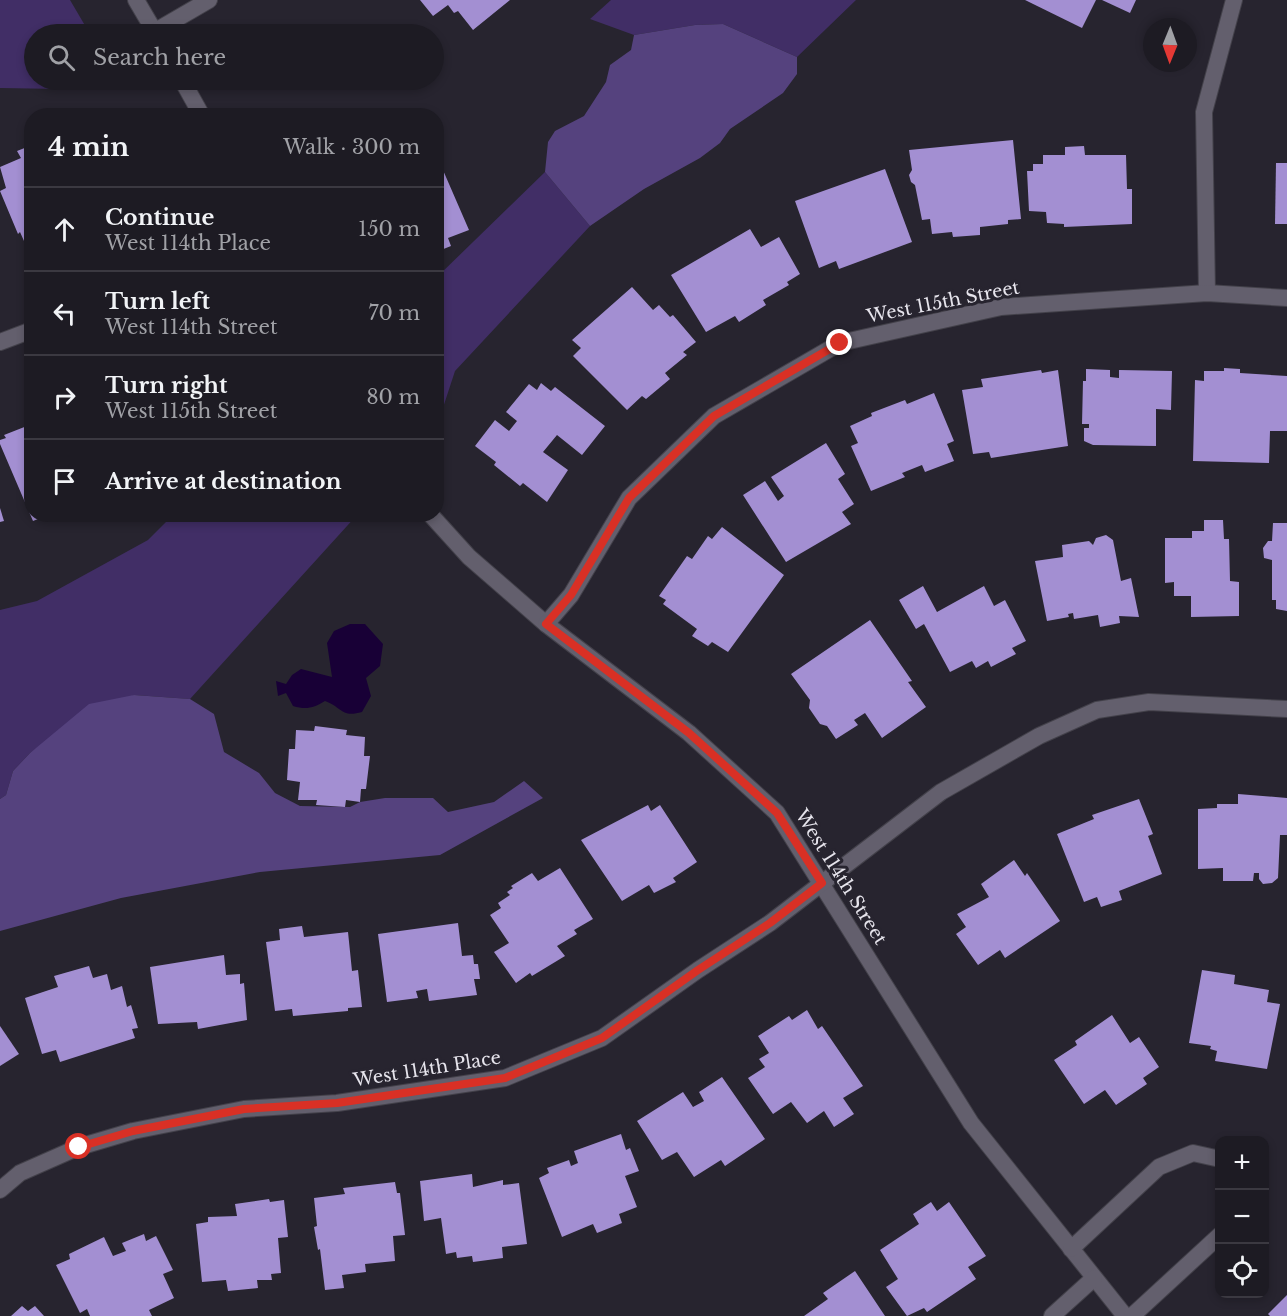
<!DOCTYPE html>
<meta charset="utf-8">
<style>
:root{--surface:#1d1b23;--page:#2a2830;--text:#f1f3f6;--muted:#a0a1a6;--line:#3b3941}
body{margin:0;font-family:"Libre Baskerville",serif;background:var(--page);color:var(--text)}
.controls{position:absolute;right:18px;bottom:18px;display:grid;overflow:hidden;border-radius:12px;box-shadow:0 3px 9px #0003}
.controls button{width:54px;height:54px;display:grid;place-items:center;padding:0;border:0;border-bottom:2px solid var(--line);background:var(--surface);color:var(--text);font:30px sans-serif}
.compass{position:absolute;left:1143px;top:18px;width:54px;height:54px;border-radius:50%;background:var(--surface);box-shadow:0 3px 9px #0003;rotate:181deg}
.stop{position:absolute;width:18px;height:18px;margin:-14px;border:4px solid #d93025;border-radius:50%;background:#fff}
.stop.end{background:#d93025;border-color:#fff;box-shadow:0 2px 6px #0008}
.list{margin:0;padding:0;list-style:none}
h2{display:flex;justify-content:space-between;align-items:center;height:78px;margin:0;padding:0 24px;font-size:26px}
h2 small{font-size:20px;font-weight:400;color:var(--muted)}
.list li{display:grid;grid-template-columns:39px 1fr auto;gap:18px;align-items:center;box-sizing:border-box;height:84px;padding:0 24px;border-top:2px solid var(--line)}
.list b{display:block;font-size:22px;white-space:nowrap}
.list p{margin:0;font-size:20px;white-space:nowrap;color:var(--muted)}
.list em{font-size:20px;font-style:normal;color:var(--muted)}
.icon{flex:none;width:33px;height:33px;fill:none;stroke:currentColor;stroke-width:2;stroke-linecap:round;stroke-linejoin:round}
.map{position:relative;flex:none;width:1287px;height:1316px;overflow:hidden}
.search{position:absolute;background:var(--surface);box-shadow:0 3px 9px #0003;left:24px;top:24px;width:420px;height:66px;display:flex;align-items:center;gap:15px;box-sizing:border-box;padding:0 21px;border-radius:33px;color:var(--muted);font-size:22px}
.panel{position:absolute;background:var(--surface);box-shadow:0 3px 9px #0003;left:24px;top:108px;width:420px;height:414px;border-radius:24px}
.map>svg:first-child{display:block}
.green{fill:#412e66}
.forest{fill:#55427e}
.water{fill:#180036}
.building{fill:#a38fd2}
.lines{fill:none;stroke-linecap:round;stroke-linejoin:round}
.minor-casing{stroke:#43414a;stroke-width:18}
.minor{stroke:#635f6d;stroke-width:16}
.route{stroke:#d93025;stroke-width:8}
.labels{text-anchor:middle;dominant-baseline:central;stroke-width:6;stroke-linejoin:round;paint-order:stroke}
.street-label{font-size:18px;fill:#e6e4ec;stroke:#27242f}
</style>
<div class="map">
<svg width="1287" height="1316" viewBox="0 0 1287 1316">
<rect width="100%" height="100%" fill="#27242f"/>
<!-- green -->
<g class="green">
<path d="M 0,0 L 70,0 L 90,34 L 34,34 L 34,80 L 116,80 L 122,90 L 0,88 Z"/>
<path d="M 611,0 L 856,0 L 797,57 L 723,24 L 695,25 L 634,35 L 590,19 Z"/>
<path d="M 545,172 L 590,226 L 455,371 L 437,426 L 437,277 Z"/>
<path d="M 173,515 L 357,515 L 190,699 L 134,695 L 51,738 L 30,753 L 13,771 L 6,795 L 0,799 L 0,610 L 37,601 L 148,540 Z"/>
</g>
<!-- forest -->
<g class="forest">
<path d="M 723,24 L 797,57 L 797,74 L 783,93 L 730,129 L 720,143 L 700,158 L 644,189 L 590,226 L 545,172 L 548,142 L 555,131 L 584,116 L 606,82 L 610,65 L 631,50 L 634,35 L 695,25 Z"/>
<path d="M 134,695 L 190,699 L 214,714 L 224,752 L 259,773 L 275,793 L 300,806 L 350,807 L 360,802 L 385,798 L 433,798 L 448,812 L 494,802 L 524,781 L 543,798 L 440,855 L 260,872 L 121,898 L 0,931 L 0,799 L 6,795 L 13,771 L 30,753 L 89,704 Z"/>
</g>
<!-- water -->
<path class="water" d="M 350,624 L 365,624 L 383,644 L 380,666 L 366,678 L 371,696 L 362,712 C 341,718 342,707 325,701 C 314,708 306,710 293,706 L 286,693 L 278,696 L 276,681 L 286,684 L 292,675 L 301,669 L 332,677 L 327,643 L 334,631 Z"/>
<!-- building -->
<g class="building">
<path d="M 420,0 L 510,0 L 473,30 L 458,11 L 454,13 L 448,5 L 433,16 Z"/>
<path d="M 1025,0 L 1096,0 L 1082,28 Z"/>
<path d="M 1102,0 L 1136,0 L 1130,13 Z"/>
<path d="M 1013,140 L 1021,219 L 1008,220 L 1008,224 L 980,227 L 980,235 L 953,237 L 952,232 L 932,234 L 930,219 L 922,220 L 915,185 L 911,182 L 909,175 L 912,170 L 909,150 Z"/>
<path d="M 32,145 L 32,249 L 28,250 L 20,232 L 18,234 L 0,191 L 6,188 L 0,167 L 21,158 L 17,151 Z"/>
<path d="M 1084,146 L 1085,155 L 1126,155 L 1127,189 L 1132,189 L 1132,224 L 1064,227 L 1064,224 L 1047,223 L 1046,212 L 1029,211 L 1027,171 L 1033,171 L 1033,164 L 1043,164 L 1043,155 L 1065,155 L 1065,147 Z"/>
<path d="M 436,154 L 469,230 L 448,238 L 451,246 L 436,252 Z"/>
<path d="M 1276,163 L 1287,163 L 1287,224 L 1275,224 Z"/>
<path d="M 885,169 L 912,242 L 839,269 L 836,261 L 819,268 L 795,201 Z"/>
<path d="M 750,229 L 761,247 L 779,237 L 800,274 L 787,282 L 789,285 L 763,300 L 766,305 L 739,322 L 735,316 L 706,332 L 671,275 Z"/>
<path d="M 632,287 L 653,310 L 659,305 L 670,317 L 673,315 L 696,342 L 683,352 L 687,355 L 665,373 L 670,379 L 646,399 L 642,396 L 627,410 L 573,356 L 581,348 L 572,340 Z"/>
<path d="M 1224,368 L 1240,369 L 1240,373 L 1287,376 L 1287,431 L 1270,431 L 1269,463 L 1193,461 L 1195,380 L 1204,381 L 1204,371 L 1224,371 Z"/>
<path d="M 1086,369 L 1110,370 L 1110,377 L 1119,378 L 1119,370 L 1172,371 L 1171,410 L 1156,409 L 1156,446 L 1093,445 L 1084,441 L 1084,428 L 1089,428 L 1089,424 L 1082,424 L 1083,381 L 1086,381 Z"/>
<path d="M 1041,370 L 1042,373 L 1058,370 L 1068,446 L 991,458 L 989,452 L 973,454 L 962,390 L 983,387 L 981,379 Z"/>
<path d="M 541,383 L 551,391 L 555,387 L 605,426 L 582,455 L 557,435 L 543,452 L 568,470 L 547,502 L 523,483 L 520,486 L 494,465 L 496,462 L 475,446 L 495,420 L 509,431 L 517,421 L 506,412 L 529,384 L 537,390 Z"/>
<path d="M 934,393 L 954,441 L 947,444 L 954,461 L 925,472 L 922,465 L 902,473 L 905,477 L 871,491 L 851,446 L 858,443 L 850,426 L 872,416 L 871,413 L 905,400 L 907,404 Z"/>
<path d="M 32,424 L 32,514 L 48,515 L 33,521 L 0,444 L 0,440 L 6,438 L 4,435 Z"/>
<path d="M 826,443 L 845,474 L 838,479 L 854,504 L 842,512 L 851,524 L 786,562 L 743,495 L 765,481 L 778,501 L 784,496 L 771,477 Z"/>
<path d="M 0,508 L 4,521 L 0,522 Z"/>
<path d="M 1204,520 L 1223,520 L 1224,539 L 1229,539 L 1230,581 L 1239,582 L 1239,616 L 1191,617 L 1191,596 L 1174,596 L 1174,582 L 1165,583 L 1165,538 L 1192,538 L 1192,531 L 1204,531 Z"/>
<path d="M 1273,523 L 1287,523 L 1287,611 L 1276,609 L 1276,600 L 1272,600 L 1272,560 L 1264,558 L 1263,548 L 1268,541 L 1272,541 Z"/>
<path d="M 722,527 L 784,575 L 728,652 L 712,642 L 708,646 L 692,636 L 697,629 L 663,604 L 666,600 L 659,596 L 687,556 L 692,559 L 708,536 L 712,539 Z"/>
<path d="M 1106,535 L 1113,540 L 1121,581 L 1131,578 L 1139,617 L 1119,616 L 1120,623 L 1100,627 L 1098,615 L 1074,619 L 1073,613 L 1068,614 L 1069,617 L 1047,621 L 1035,561 L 1063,557 L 1062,545 L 1089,541 L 1093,545 L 1096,538 Z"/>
<path d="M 923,586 L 937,612 L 984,586 L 994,606 L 1005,600 L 1026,641 L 1012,648 L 1016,654 L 991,667 L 988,661 L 976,668 L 972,661 L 950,672 L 924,624 L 916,629 L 899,600 Z"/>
<path d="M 870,620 L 912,681 L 908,682 L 926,707 L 882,738 L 865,713 L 854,720 L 858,725 L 836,739 L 827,726 L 820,724 L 809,708 L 810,700 L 791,674 Z"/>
<path d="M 315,726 L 347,730 L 346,735 L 365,737 L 364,756 L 370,756 L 366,789 L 361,789 L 360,802 L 346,800 L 345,807 L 316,805 L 317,800 L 298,800 L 300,782 L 287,780 L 289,749 L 295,749 L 296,730 L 314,731 Z"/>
<path d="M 1238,794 L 1287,798 L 1287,835 L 1280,835 L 1278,878 L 1272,883 L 1263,884 L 1259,879 L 1259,873 L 1254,873 L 1253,881 L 1223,881 L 1223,868 L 1198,869 L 1198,809 L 1217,808 L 1217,804 L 1238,804 Z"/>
<path d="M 1139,799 L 1153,834 L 1148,836 L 1162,874 L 1119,891 L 1122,900 L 1101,907 L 1097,897 L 1084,902 L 1057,834 L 1094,819 L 1092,815 Z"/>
<path d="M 648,805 L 651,811 L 660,805 L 697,862 L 673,878 L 676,882 L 654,893 L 649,885 L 622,901 L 581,840 Z"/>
<path d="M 1014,860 L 1025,876 L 1027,873 L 1060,921 L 1005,958 L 1000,950 L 978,965 L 956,934 L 966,927 L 957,914 L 989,897 L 981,884 Z"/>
<path d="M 560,868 L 593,919 L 574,930 L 577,934 L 557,946 L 565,956 L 532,976 L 530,973 L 516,983 L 494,952 L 509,943 L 490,915 L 501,908 L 498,903 L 510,895 L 507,892 L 513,888 L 511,886 L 532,873 L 538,881 Z"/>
<path d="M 458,923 L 462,956 L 473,955 L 474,964 L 478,964 L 480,979 L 474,979 L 477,995 L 429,1001 L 427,989 L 416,991 L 418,998 L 387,1002 L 378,934 Z"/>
<path d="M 302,926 L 304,937 L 348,932 L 352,971 L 358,970 L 362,1007 L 348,1008 L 348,1011 L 293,1016 L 292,1009 L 275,1011 L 266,942 L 280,940 L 279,929 Z"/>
<path d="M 224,955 L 226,975 L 240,974 L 240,984 L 244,983 L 247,1020 L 198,1029 L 197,1022 L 158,1024 L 150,967 Z"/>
<path d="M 89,966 L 93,978 L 107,974 L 111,990 L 122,986 L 127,1007 L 131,1005 L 138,1028 L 132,1029 L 135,1038 L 60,1062 L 56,1050 L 42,1054 L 25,998 L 58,987 L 54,976 Z"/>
<path d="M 1202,970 L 1235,975 L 1234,984 L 1269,990 L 1267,1002 L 1280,1004 L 1267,1069 L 1215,1061 L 1217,1051 L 1210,1049 L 1211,1046 L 1189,1043 Z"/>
<path d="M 807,1010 L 818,1029 L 822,1026 L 863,1086 L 843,1098 L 854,1114 L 834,1127 L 824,1111 L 807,1123 L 791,1102 L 773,1114 L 748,1078 L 765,1067 L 759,1059 L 769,1053 L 758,1036 L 789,1016 L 792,1020 Z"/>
<path d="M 1112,1015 L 1130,1043 L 1139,1037 L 1159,1067 L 1143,1078 L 1147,1084 L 1116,1105 L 1105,1090 L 1084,1104 L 1054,1060 L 1077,1045 L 1075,1041 Z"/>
<path d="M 0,1026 L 19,1054 L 0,1066 Z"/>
<path d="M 722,1077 L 765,1139 L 725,1166 L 721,1160 L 694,1177 L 677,1152 L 662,1160 L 637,1121 L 683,1092 L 693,1107 L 704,1101 L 699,1092 Z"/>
<path d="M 621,1134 L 626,1150 L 630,1148 L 639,1171 L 625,1176 L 637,1207 L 619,1214 L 622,1223 L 597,1233 L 593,1224 L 562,1237 L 539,1178 L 549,1173 L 547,1168 L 569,1160 L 571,1166 L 578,1163 L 574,1151 Z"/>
<path d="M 472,1174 L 473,1187 L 503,1180 L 503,1185 L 519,1183 L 527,1244 L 502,1247 L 503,1258 L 473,1262 L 472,1256 L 457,1258 L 456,1252 L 446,1254 L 441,1218 L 424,1221 L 420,1181 Z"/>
<path d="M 395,1182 L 397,1193 L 400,1193 L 405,1235 L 393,1236 L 395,1261 L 365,1264 L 366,1272 L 342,1275 L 344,1288 L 325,1290 L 320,1249 L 318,1250 L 314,1227 L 317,1226 L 314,1198 L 345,1194 L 343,1188 Z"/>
<path d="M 269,1199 L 270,1202 L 284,1200 L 288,1237 L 278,1238 L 281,1273 L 271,1274 L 272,1280 L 257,1280 L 258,1288 L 228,1291 L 226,1280 L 202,1282 L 196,1224 L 208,1222 L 208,1217 L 237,1216 L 235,1204 Z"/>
<path d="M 931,1202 L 937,1211 L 949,1202 L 986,1256 L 968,1267 L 976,1279 L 927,1312 L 924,1308 L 907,1316 L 886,1287 L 898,1279 L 880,1250 L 919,1224 L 913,1214 Z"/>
<path d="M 144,1234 L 146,1241 L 156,1236 L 173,1270 L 163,1274 L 174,1298 L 149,1310 L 152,1316 L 90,1316 L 87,1309 L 80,1313 L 56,1265 L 70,1259 L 69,1254 L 104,1237 L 113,1256 L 126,1251 L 122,1243 Z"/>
<path d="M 855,1271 L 885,1316 L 804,1316 L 828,1299 L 823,1293 Z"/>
<path d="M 1287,1295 L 1287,1316 L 1270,1316 L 1268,1314 Z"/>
<path d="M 22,1306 L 28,1311 L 35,1306 L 44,1316 L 11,1316 Z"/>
</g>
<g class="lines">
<!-- minor casing -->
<g class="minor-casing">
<g id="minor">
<path d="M 136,0 L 156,34"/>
<path d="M 154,32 L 209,0"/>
<path d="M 182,80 L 202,116"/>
<path d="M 1207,293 L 1204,112 L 1234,0"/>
<path d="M 0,342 L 32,330"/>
<path d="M 430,514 L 469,557 L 546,624 L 689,733 L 777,813 L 971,1123 L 1125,1316"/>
<path d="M 546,624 L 571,595 L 629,498 L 714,416 L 840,343 L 1001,307 L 1207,293 L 1287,298"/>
<path d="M 0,1190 L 20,1173 L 79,1147 L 133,1131 L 244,1109 L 337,1103 L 505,1078 L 602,1038 L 698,970 L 770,923 L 941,792 L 1039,736 L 1097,710 L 1149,702 L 1287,709"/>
<path d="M 1071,1249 L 1159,1167 L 1193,1153 L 1220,1159"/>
<path d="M 1052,1316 L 1094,1278"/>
<path d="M 1132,1316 L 1220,1235"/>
</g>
</g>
<!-- minor -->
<use href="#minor" class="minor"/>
</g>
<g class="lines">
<!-- route -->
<path class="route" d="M 79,1147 L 133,1131 L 244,1109 L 337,1103 L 505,1078 L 602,1038 L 698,970 L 770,923 L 822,883 L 777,813 L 689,733 L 546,624 L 571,595 L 629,498 L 714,416 L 840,343"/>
</g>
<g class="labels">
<!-- street labels -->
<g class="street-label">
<text transform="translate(943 302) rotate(-11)">West 115th Street</text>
<text transform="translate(841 877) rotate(58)">West 114th Street</text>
<text transform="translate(427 1069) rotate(-9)">West 114th Place</text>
</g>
</g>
</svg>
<div class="controls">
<button>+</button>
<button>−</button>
<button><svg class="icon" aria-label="locate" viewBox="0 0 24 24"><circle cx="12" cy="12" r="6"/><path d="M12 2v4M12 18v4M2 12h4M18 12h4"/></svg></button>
</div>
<svg class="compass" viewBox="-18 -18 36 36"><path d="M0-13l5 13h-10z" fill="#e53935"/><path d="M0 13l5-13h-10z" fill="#a0a1a6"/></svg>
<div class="stop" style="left:79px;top:1147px"></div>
<div class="stop end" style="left:840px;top:343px"></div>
<div class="search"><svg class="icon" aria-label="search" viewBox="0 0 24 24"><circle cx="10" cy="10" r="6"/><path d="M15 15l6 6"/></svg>Search here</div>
<section class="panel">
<h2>4 min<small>Walk · 300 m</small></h2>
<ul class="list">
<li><svg class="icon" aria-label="ahead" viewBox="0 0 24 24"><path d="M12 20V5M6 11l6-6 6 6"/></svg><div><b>Continue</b><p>West 114th Place</p></div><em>150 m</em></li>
<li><svg class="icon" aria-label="left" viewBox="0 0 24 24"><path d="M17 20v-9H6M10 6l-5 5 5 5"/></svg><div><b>Turn left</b><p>West 114th Street</p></div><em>70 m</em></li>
<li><svg class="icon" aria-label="right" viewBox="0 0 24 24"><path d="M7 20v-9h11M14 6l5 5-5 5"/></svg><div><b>Turn right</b><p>West 115th Street</p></div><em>80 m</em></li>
<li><svg class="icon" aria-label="arrive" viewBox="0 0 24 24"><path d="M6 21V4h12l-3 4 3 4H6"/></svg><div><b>Arrive at destination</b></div></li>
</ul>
</section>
</div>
